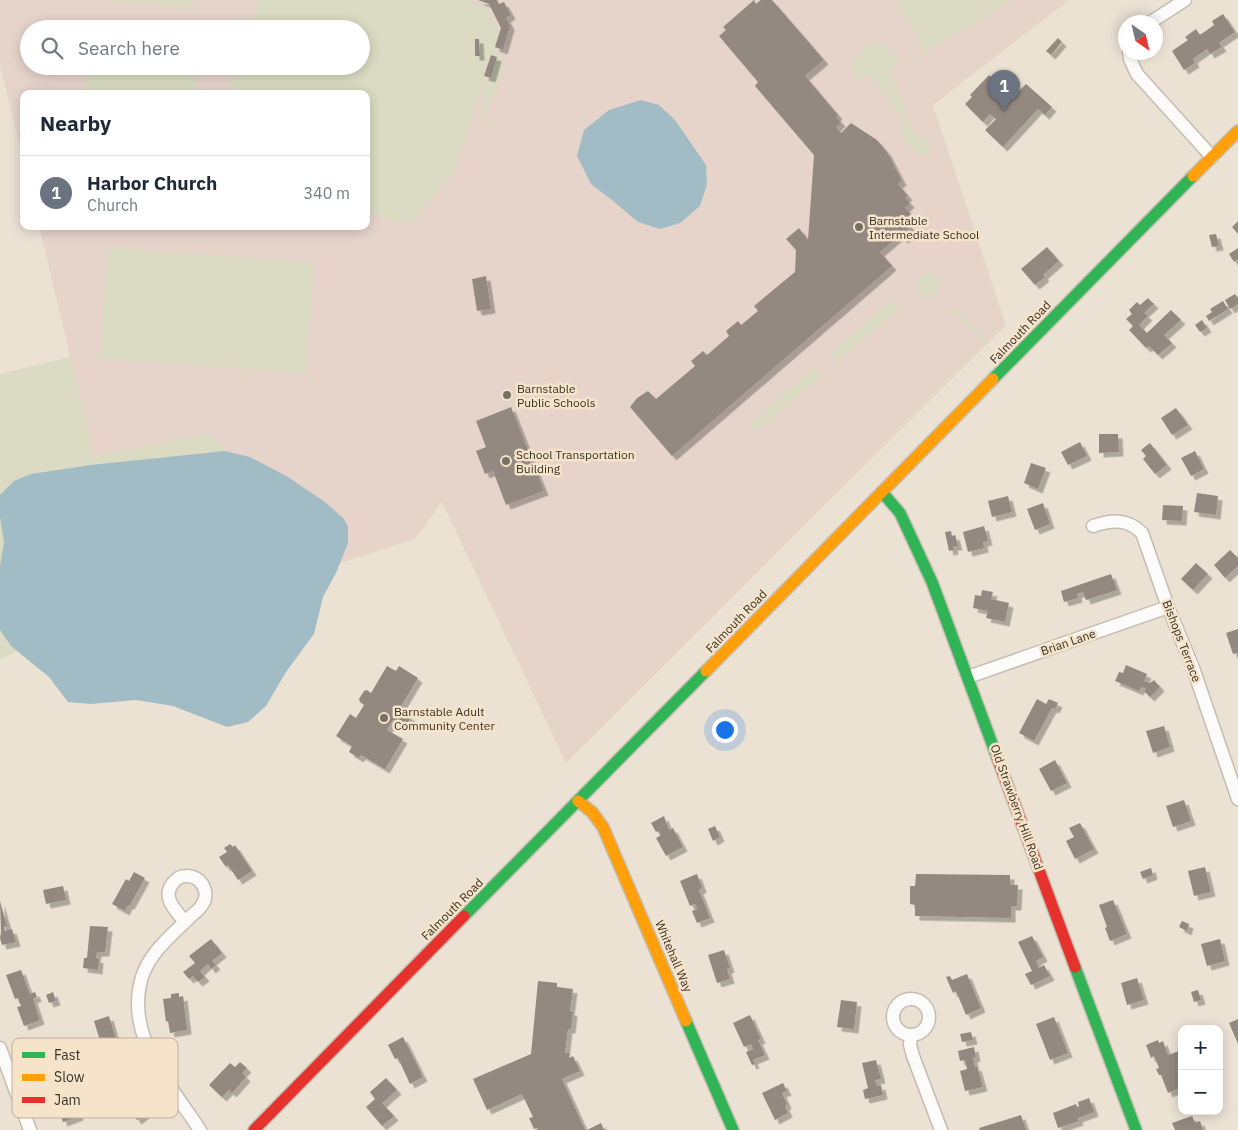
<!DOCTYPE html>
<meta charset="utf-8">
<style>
:root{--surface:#fff;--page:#f2f2f3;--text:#1f2937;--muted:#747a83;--line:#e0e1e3;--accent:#2563eb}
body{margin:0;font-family:"IBM Plex Sans",sans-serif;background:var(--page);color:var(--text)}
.controls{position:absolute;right:15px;bottom:15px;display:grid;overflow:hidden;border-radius:10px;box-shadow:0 2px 12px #0003}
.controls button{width:45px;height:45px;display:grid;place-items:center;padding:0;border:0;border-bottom:1px solid var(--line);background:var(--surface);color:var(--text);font:25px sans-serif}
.compass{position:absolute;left:1118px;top:15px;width:45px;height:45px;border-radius:50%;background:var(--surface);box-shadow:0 2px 12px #0003;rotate:146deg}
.you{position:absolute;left:724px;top:729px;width:18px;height:18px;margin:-12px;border:4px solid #fff;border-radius:50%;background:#1a73e8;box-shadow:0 0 0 8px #1a73e833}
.badge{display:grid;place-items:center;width:32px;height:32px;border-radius:50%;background:var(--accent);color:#fff;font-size:16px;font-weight:700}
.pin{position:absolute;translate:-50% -41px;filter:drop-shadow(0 1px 2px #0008)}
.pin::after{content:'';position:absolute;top:26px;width:18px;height:15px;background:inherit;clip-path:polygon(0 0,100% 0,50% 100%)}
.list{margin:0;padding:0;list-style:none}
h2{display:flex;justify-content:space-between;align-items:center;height:65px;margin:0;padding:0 20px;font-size:21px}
h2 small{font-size:16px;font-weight:400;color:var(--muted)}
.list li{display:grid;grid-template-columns:32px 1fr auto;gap:15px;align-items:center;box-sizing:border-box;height:75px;padding:0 20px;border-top:1px solid var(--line)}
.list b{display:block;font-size:19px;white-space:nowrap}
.list p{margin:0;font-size:16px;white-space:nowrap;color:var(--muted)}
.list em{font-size:16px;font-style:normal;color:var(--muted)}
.icon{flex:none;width:28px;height:28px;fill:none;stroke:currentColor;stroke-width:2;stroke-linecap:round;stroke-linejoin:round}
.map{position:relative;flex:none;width:1238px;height:1130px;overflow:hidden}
.search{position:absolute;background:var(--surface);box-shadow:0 2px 12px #0003;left:20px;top:20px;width:350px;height:55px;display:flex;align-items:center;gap:12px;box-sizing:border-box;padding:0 18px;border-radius:28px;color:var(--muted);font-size:19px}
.panel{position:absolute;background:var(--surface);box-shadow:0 2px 12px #0003;left:20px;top:90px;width:350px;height:140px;border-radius:10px}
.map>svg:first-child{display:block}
.education{fill:#e6d4cb;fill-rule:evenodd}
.green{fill:#dadbc2}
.water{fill:#a2bcc6}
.building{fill:#948981;filter:url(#shadow)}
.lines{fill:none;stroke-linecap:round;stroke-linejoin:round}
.street-casing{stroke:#c4bdb2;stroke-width:15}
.fast-casing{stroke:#c4bdb2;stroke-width:14}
.slow-casing{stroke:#c4bdb2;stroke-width:14}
.jam-casing{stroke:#c4bdb2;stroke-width:14}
.street{stroke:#fcfbf9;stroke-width:12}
.fast{stroke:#30b455;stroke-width:11}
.slow{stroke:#ff9f0a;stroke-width:11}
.jam{stroke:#e5322d;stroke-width:11}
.poi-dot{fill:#777064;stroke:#f5e3ca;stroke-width:2}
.labels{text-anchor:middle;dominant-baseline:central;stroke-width:5;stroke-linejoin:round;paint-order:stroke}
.poi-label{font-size:12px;fill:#393228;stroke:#f5e3ca;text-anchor:start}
.street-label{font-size:12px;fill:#393228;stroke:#f5e3ca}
.key{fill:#f5e3ca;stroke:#bdae99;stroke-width:1}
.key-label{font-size:14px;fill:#393228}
</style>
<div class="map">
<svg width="1238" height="1130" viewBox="0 0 1238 1130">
<defs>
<filter id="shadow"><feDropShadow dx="4.5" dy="4.5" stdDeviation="0" flood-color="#0004"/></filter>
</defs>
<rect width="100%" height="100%" fill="#ebe2d4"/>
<!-- education -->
<path class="education" d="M 0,0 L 1069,0 L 933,105 L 1006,325 L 566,763 L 442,502 L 415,539 L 337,564 L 209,433 L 94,456 L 39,226 L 366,226 L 366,94 L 24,94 L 24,164 L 0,65 ZM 29,29 L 361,29 L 361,66 L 29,66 Z"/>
<!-- green -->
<g class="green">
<path d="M 96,0 L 193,0 L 192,7 Z"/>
<path d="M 258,0 L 470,0 L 487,6 L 500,31 L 494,49 L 503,52 L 501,61 L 504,62 C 499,82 494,99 482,115 L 480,116 L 484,90 L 488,78 L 491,78 L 497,57 L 493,56 L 454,172 L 409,225 L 366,212 L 366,94 L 228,94 L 237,66 L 361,66 L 361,29 L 249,29 Z"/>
<path d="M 896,0 L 1013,0 L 925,52 Z"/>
<path d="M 880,43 C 891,47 895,54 899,64 L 889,70 L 917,140 L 926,137 L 932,149 L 928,154 L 918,156 L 899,133 L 899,130 L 906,124 L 868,74 L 858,81 C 839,67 863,44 880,43 Z"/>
<path d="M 87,66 L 196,66 L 195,94 L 85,94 Z"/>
<path d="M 108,248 L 314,262 L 306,373 L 100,359 Z"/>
<circle cx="928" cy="285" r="12"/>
<path d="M 894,299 L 901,307 L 837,362 L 830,354 Z"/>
<path d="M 954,309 L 956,309 L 988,341 L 988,344 L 985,344 L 953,312 Z"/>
<path d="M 70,357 L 94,456 L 209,433 L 337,564 L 47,635 L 0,660 L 0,374 Z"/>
<path d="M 813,368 L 820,376 L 756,432 L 749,424 Z"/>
</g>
<!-- water -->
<g class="water">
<path d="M 641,100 L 659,105 L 675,120 L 706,165 L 707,184 L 700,206 L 680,223 L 660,229 L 638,222 L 612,200 L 591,184 L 577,156 L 584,130 L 609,110 Z"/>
<path d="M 225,451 L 250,457 L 288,477 L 325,502 L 343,518 L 348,526 L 348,543 L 336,573 L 323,597 L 314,634 L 286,672 L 266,706 L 248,722 L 227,727 L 173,706 L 136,700 L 91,704 L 68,702 L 49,677 L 11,646 L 0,630 L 0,566 L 4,542 L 0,517 L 0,495 L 14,481 L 31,474 L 91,465 Z"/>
</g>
<!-- building -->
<g class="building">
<path d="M 478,0 L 497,0 L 499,4 L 504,2 L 511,15 L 506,18 L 510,26 L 503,50 L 495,47 L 501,28 L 489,4 Z"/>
<path d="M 754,0 L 756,4 L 761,0 L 772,0 L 824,60 L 805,76 L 838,115 L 836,117 L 841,122 L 836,127 L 841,133 L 851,123 L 877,140 L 887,152 L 902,181 L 898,184 L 908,196 L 905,198 L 910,203 L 905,208 L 911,214 L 904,220 L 910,226 L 905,231 L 909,235 L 904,239 L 900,235 L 880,252 L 892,266 L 672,456 L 630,407 L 637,398 L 648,391 L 656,399 L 695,366 L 691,361 L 703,351 L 707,355 L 729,336 L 726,331 L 738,321 L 741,325 L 758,311 L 754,306 L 795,272 L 796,250 L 786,239 L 799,228 L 808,240 L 814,155 L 755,86 L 758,82 L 719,36 L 726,30 L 723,27 Z"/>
<path d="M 1223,14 L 1235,32 L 1219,43 L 1222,47 L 1210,54 L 1207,49 L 1193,59 L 1195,63 L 1184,70 L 1172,51 L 1188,40 L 1185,37 L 1196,29 L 1200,35 L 1214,25 L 1212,21 Z"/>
<path d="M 1058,38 L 1062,42 L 1051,55 L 1046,51 Z"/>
<path d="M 475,39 L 479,39 L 480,56 L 475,56 Z"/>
<path d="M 491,55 L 497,57 L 491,78 L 484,76 Z"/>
<path d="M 989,75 L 1013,97 L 1026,84 L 1052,107 L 1045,115 L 1038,109 L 1003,147 L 985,130 L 996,119 L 990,114 L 983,122 L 965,104 L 972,97 L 970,95 Z"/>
<path d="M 1238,221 L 1238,234 L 1232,227 Z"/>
<path d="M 1216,234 L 1219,246 L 1212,247 L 1209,235 Z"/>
<path d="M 1047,247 L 1059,261 L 1043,275 L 1045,277 L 1035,285 L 1021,269 Z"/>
<path d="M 1238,248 L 1238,259 L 1234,262 L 1229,254 Z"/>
<path d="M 486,276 L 491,309 L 477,311 L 472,279 Z"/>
<path d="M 1235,294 L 1238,298 L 1238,304 L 1230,309 L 1225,300 Z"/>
<path d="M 1148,298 L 1154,304 L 1144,313 L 1148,316 L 1139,325 L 1147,333 L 1171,310 L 1181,320 L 1164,335 L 1172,343 L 1158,355 L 1149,346 L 1146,348 L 1129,330 L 1133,326 L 1126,319 L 1132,314 L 1129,310 L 1137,302 L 1140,305 Z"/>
<path d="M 1223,301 L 1228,309 L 1209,321 L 1206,316 L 1212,312 L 1210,309 Z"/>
<path d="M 1202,320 L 1207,328 L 1200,332 L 1195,325 Z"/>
<path d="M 511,407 L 544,491 L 506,505 L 493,471 L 485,474 L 476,451 L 486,447 L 476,421 Z"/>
<path d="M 1176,408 L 1188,425 L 1172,435 L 1161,418 Z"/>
<path d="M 1099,434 L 1118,434 L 1119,452 L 1099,453 Z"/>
<path d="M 1080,442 L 1087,456 L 1068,465 L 1061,452 Z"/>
<path d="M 1150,443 L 1167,465 L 1155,474 L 1143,459 L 1146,456 L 1141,450 Z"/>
<path d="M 1195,451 L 1204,469 L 1191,476 L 1181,458 Z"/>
<path d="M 1031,463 L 1046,468 L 1038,489 L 1024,483 Z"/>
<path d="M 1197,493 L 1218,496 L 1216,515 L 1194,512 Z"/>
<path d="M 1008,496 L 1012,512 L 992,517 L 988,501 Z"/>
<path d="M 1043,503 L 1050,524 L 1035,530 L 1027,509 Z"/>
<path d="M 1163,505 L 1183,506 L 1182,521 L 1162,520 Z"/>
<path d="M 984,526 L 988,541 L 983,542 L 984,548 L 968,552 L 963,532 Z"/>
<path d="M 951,531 L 952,536 L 955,535 L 958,546 L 953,546 L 954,550 L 949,551 L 945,532 Z"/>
<path d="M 1230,550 L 1238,558 L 1238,566 L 1225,578 L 1214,565 Z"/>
<path d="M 1196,563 L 1208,574 L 1193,590 L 1181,579 Z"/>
<path d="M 1111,574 L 1117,590 L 1086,600 L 1083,592 L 1077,594 L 1078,598 L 1064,602 L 1061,591 Z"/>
<path d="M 982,590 L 993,592 L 991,599 L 1009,603 L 1005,622 L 986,618 L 988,611 L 973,608 L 975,595 L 981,596 Z"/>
<path d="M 1238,629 L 1238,653 L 1233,654 L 1226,633 Z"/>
<path d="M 1126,665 L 1147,674 L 1144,681 L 1150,683 L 1154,680 L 1160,687 L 1150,697 L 1144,691 L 1146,689 L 1141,687 L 1139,691 L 1115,681 L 1119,672 L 1123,673 Z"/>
<path d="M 387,666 L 396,671 L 399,666 L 418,678 L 399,710 L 411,717 L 405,728 L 393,720 L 387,730 L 403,739 L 385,769 L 361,755 L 359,758 L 349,752 L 352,746 L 336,736 L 350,714 L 356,718 L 364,705 L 360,702 L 359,699 L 364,691 L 367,690 L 371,693 Z"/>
<path d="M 1037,699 L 1046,704 L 1049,699 L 1058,703 L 1055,709 L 1052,708 L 1034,741 L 1019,733 Z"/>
<path d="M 1164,726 L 1170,747 L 1153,753 L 1146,731 Z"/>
<path d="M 1055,760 L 1067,783 L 1051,791 L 1039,769 Z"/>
<path d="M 1184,800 L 1191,821 L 1173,827 L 1166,806 Z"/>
<path d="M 664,816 L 669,830 L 673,828 L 683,847 L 666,856 L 656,838 L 661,835 L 658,831 L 656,832 L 651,823 Z"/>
<path d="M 1080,823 L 1094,849 L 1075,859 L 1066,841 L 1074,837 L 1069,828 Z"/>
<path d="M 715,826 L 720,837 L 713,841 L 708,829 Z"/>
<path d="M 230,844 L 233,847 L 235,845 L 252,871 L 238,880 L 228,865 L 226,867 L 219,857 L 227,852 L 224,848 Z"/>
<path d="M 1205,867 L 1211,892 L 1194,896 L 1188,871 Z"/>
<path d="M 1151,868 L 1153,875 L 1143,879 L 1140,872 Z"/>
<path d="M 134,872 L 145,878 L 130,905 L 128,905 L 125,911 L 112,904 L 126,879 L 129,881 Z"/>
<path d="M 697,874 L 702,888 L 699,890 L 710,918 L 697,923 L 692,911 L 697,909 L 695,904 L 690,906 L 680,881 Z"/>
<path d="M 916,874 L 1010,875 L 1010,885 L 1018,885 L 1017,906 L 1011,906 L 1011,918 L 915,916 L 915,905 L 910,904 L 910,886 L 915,886 Z"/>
<path d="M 63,886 L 66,900 L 46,904 L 43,890 Z"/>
<path d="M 1113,900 L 1127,934 L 1110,941 L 1105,928 L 1107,927 L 1099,905 Z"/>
<path d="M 0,901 L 7,926 L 4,927 L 5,931 L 12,929 L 16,942 L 2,945 L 0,938 L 1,932 Z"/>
<path d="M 1182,921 L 1189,924 L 1187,931 L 1179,927 Z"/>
<path d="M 90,926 L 108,927 L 105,952 L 97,952 L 96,958 L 99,959 L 98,970 L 83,968 L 84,958 L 87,958 Z"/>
<path d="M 1032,936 L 1043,957 L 1036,961 L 1039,968 L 1044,965 L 1050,976 L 1031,985 L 1025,974 L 1032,971 L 1018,942 Z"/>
<path d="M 211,939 L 222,953 L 212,961 L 216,965 L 211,969 L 208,964 L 200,971 L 205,977 L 198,982 L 193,976 L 189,979 L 183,972 L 195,963 L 189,956 Z"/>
<path d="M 1220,939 L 1225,961 L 1207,966 L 1201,944 Z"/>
<path d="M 724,950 L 730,968 L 727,969 L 730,979 L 717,983 L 708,955 Z"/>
<path d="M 21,970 L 30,994 L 35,992 L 37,997 L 33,999 L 40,1020 L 24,1026 L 17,1007 L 21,1006 L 18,998 L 15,999 L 6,975 Z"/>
<path d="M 967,974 L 981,1008 L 966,1015 L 956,991 L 953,993 L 946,977 L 950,976 L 952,980 Z"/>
<path d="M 1137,978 L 1144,1000 L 1127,1005 L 1121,983 Z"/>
<path d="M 538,981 L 557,983 L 557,987 L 573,989 L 570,1011 L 573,1012 L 571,1029 L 568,1029 L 565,1053 L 570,1053 L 569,1058 L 573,1056 L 580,1071 L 562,1079 L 585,1130 L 538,1130 L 537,1128 L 534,1129 L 529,1118 L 533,1117 L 522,1094 L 487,1110 L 473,1079 L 531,1054 Z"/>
<path d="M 1198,990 L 1201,1000 L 1194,1002 L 1191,992 Z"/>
<path d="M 53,992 L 56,1001 L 49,1003 L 46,995 Z"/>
<path d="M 179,993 L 179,997 L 183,996 L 187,1030 L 170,1033 L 168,1021 L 166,1022 L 163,999 L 171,998 L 171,994 Z"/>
<path d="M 841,1000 L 857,1002 L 854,1029 L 837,1027 Z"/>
<path d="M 750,1015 L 761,1039 L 758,1040 L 765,1055 L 753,1060 L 755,1064 L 752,1065 L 746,1052 L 753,1049 L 751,1044 L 744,1047 L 733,1023 Z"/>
<path d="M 109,1016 L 119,1050 L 104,1054 L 94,1021 Z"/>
<path d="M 1054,1017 L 1068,1053 L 1050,1060 L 1036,1024 Z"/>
<path d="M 1238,1019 L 1238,1044 L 1229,1023 Z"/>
<path d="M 971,1032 L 973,1040 L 962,1042 L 960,1034 Z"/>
<path d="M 403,1037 L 423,1077 L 410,1084 L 398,1058 L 395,1059 L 388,1045 Z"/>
<path d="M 1158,1040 L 1159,1043 L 1163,1041 L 1168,1055 L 1182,1050 L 1182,1082 L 1178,1083 L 1180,1088 L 1168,1093 L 1161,1075 L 1159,1075 L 1156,1069 L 1159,1068 L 1154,1056 L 1151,1058 L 1146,1045 Z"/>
<path d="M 974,1047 L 976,1057 L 973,1058 L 975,1067 L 977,1066 L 983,1087 L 965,1091 L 960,1071 L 967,1069 L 965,1060 L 960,1061 L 958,1051 Z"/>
<path d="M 876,1060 L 881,1079 L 875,1080 L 877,1086 L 881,1085 L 883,1095 L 865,1099 L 863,1090 L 868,1088 L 862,1063 Z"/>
<path d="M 240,1062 L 247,1068 L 242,1073 L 246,1077 L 232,1093 L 229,1090 L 222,1097 L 209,1085 L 230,1063 L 235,1067 Z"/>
<path d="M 131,1075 L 145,1094 L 138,1099 L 141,1104 L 143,1102 L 149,1111 L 137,1120 L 131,1111 L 136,1107 L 119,1083 Z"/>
<path d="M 63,1078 L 66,1085 L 77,1081 L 81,1092 L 71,1096 L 79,1116 L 63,1122 L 56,1103 L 63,1100 L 60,1092 L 55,1093 L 51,1083 Z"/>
<path d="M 386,1078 L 397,1090 L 382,1103 L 394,1116 L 382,1126 L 366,1107 L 375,1099 L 370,1092 Z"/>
<path d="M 783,1083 L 787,1091 L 782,1093 L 787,1104 L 785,1106 L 788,1113 L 775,1120 L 762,1093 Z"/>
<path d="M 1089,1098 L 1094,1112 L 1078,1118 L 1079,1121 L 1058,1128 L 1053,1113 L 1076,1104 L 1077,1107 L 1079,1106 L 1078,1102 Z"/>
<path d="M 1021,1115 L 1026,1130 L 980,1130 L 979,1128 Z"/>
<path d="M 1192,1116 L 1195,1123 L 1200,1121 L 1203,1130 L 1175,1130 L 1172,1123 Z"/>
<path d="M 601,1123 L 604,1130 L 587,1130 Z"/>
</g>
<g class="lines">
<!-- street casing -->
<g class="street-casing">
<g id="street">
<path d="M 1151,22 L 1185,0"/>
<path d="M 1129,52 L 1130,59 L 1137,74 L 1212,157"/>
<path d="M 1093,526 C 1111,520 1127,518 1142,533 L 1168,607 L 1193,668 L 1238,799"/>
<path d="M 968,677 L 1168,607"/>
<path d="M 185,922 C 176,911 161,897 173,883 C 176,879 181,876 186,876 C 201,875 211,893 202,905 C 199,910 193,914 189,918 C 171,936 150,952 142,977 C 124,1035 170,1084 200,1130"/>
<circle cx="911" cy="1017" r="18"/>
<path d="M 911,1035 L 910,1045 L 913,1056 L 941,1130"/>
<path d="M 0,1048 L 30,1130"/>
</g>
</g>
<!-- fast casing -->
<g class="fast-casing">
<g id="fast">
<path d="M 993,379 L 1193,176"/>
<path d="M 882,492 L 900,513 L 932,582 L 997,757"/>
<path d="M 464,916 L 706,671"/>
<path d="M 1075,967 L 1136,1130"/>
<path d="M 686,1021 L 733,1130"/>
</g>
</g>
<!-- slow casing -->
<g class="slow-casing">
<g id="slow">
<path d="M 1193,176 L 1238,131"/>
<path d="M 706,671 L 993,379"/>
<path d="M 578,801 L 592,812 L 603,827 L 686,1021"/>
</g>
</g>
<!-- jam casing -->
<g class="jam-casing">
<g id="jam">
<path d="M 997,757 L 1075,967"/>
<path d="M 254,1130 L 464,916"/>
</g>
</g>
<!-- street -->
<use href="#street" class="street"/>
<!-- fast -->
<use href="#fast" class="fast"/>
<!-- slow -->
<use href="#slow" class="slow"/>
<!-- jam -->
<use href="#jam" class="jam"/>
</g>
<!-- markers -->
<g class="poi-dot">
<circle cx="859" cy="227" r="5"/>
<circle cx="507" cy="395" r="5"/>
<circle cx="506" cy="461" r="5"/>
<circle cx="384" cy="718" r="5"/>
</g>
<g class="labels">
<!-- poi labels -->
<g class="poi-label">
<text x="869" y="220">Barnstable<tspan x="869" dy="14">Intermediate School</tspan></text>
<text x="517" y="388">Barnstable<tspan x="517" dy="14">Public Schools</tspan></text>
<text x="516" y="454">School Transportation<tspan x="516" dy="14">Building</tspan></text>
<text x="394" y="711">Barnstable Adult<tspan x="394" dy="14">Community Center</tspan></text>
</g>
<!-- street labels -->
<g class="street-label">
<text transform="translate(1020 332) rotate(-46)">Falmouth Road</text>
<text transform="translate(736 621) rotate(-46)">Falmouth Road</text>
<text transform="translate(1182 641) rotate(69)">Bishops Terrace</text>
<text transform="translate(1068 642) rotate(-19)">Brian Lane</text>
<text transform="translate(1017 807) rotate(70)">Old Strawberry Hill Road</text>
<text transform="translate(452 909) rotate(-45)">Falmouth Road</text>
<text transform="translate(674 956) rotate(67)">Whitehall Way</text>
</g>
</g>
<!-- legend -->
<rect x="12" y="1038" width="166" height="80" rx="8" class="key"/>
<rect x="22" y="1052" width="23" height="6" fill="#30b455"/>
<rect x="22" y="1074" width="23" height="7" fill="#ff9f0a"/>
<rect x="22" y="1097" width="23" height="6" fill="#e5322d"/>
<g class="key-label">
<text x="54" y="1060">Fast</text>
<text x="54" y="1082">Slow</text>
<text x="54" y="1105">Jam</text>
</g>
</svg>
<div class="controls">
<button>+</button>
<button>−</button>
</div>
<svg class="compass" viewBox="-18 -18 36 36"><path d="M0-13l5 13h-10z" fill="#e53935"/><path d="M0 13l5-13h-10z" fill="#747a83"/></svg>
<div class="you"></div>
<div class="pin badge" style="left:1004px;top:111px;background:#6b7280">1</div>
<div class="search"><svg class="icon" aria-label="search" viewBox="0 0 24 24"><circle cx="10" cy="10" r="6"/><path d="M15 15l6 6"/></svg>Search here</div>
<section class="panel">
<h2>Nearby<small></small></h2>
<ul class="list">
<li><span class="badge" style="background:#6b7280">1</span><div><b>Harbor Church</b><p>Church</p></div><em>340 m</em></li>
</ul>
</section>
</div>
